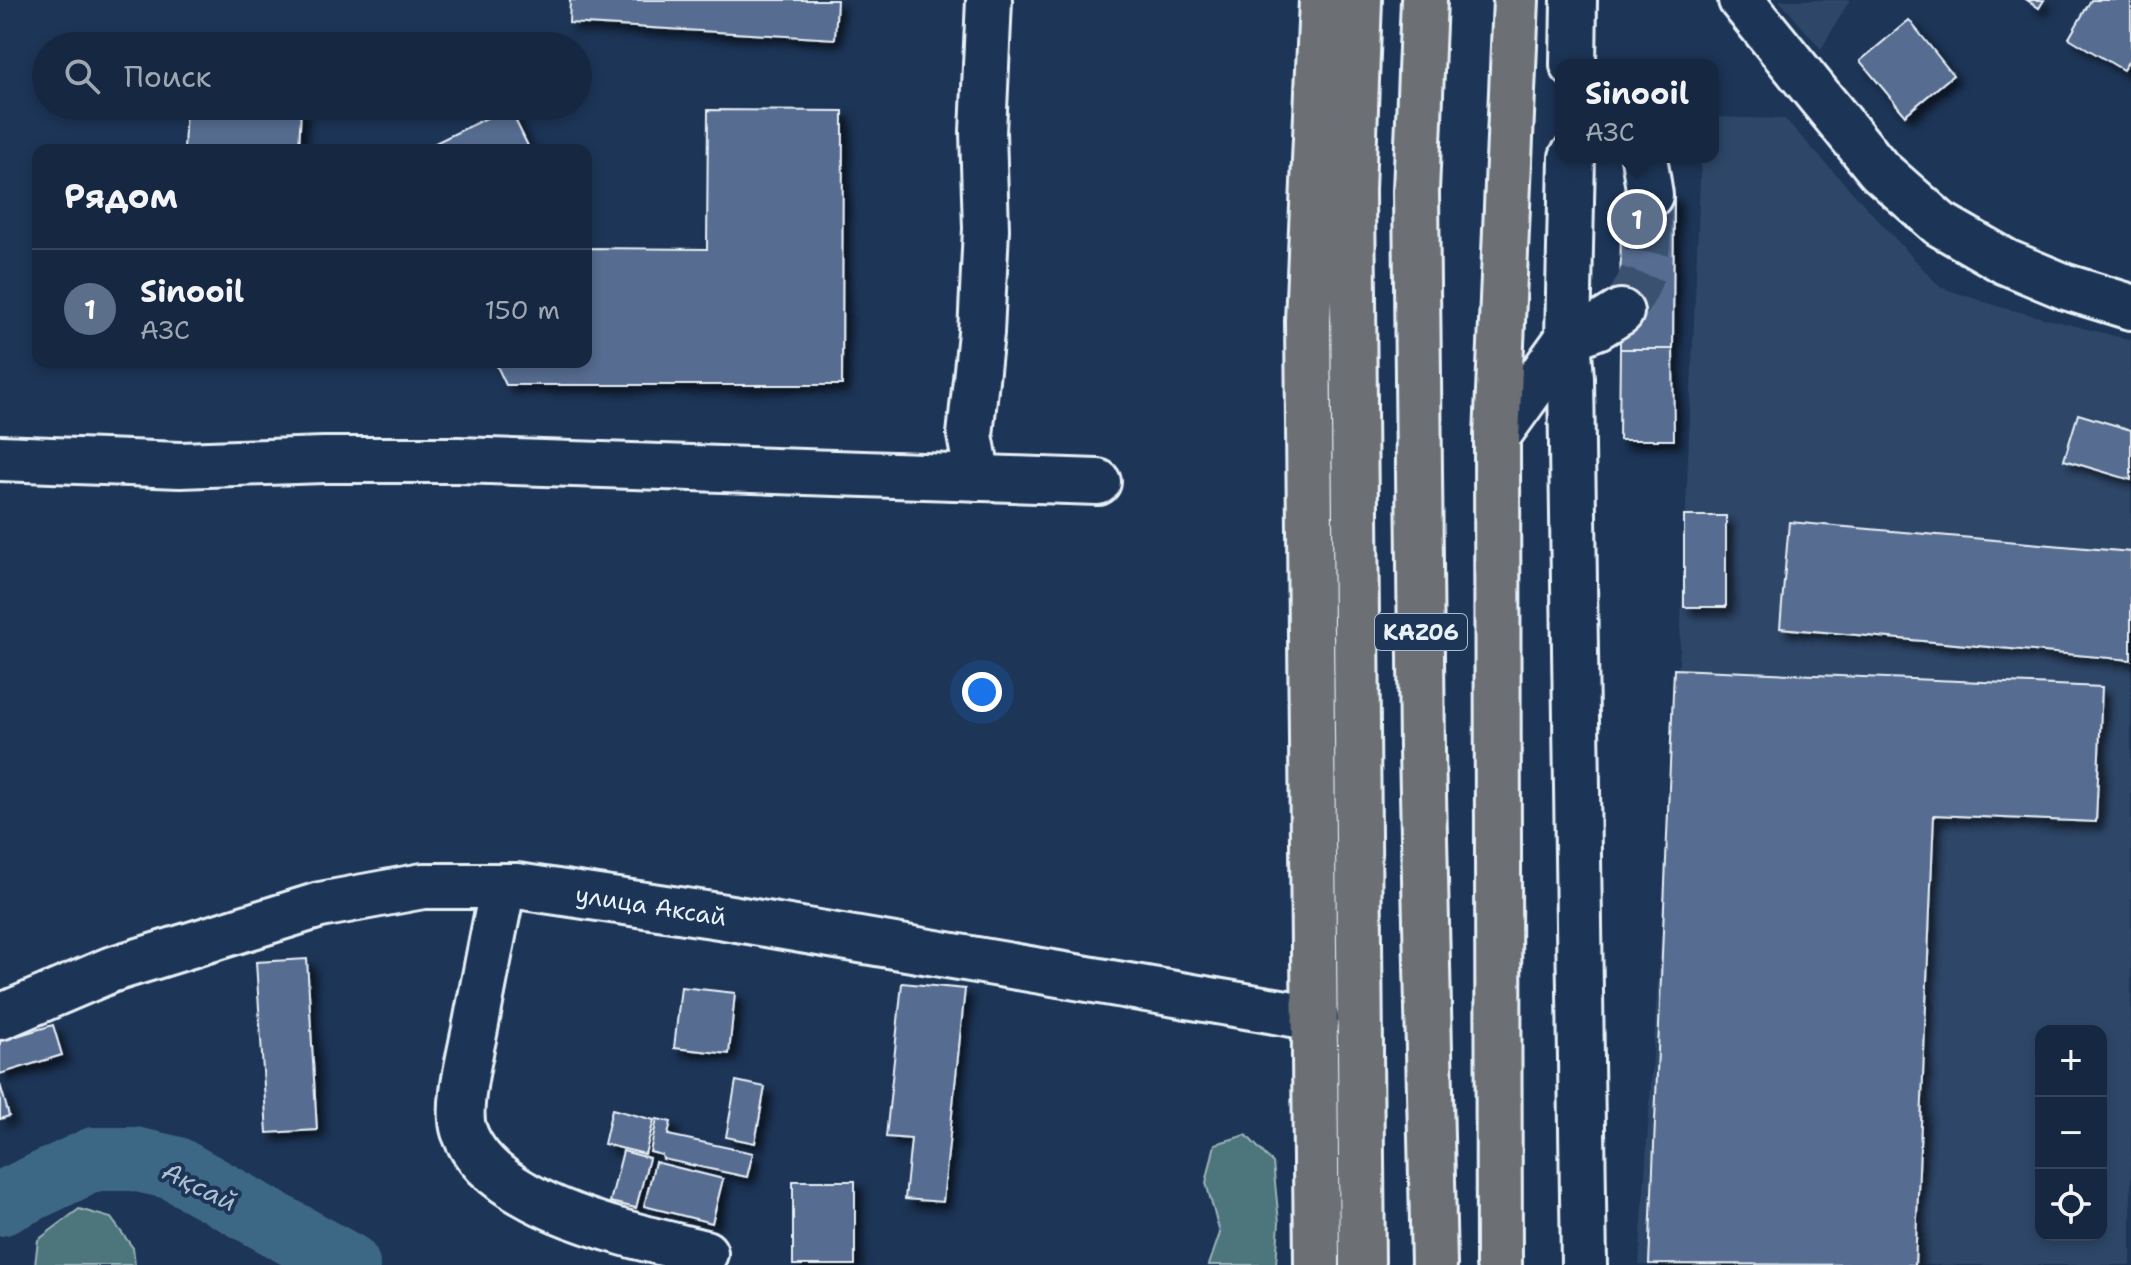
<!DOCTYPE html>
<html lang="ru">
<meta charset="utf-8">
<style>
:root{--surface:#162841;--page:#23344c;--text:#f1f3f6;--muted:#9ea6b1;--line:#35445a;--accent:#ff9aa2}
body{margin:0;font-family:"Shantell Sans",sans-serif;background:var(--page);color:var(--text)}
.controls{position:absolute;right:24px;bottom:24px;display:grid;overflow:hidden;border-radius:16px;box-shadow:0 4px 12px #0003}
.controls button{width:72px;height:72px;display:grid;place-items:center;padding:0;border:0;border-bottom:2px solid var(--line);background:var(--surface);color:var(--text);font:40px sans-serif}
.you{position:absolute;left:982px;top:692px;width:28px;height:28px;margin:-20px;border:6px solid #fff;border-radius:50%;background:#1a73e8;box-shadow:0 0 0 12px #1a73e833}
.badge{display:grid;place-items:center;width:52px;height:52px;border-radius:50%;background:var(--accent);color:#fff;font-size:26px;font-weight:700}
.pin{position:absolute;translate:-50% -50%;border:4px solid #fff;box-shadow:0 2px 8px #0006}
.popup{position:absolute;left:1555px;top:59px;width:164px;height:104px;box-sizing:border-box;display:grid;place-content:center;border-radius:16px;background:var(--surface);filter:drop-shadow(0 2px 6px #0005);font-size:26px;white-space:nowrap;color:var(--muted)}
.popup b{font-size:30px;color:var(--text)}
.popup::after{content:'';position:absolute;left:50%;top:100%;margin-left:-16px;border:16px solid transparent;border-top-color:var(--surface)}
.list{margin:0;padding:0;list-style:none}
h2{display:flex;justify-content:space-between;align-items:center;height:104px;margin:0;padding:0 32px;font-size:34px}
h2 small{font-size:26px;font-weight:400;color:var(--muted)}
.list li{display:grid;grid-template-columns:52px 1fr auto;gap:24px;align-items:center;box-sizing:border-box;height:120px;padding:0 32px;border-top:2px solid var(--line)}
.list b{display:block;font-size:30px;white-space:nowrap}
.list p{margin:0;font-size:26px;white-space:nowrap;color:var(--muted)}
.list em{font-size:26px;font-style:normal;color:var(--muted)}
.icon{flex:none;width:44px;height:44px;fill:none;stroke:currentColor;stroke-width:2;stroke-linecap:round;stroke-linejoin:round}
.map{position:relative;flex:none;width:2131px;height:1265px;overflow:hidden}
.search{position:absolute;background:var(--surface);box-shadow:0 4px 12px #0003;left:32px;top:32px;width:560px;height:88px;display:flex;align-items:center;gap:20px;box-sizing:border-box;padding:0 28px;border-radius:44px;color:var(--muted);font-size:30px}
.panel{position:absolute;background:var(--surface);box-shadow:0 4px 12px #0003;left:32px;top:144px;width:560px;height:224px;border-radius:16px}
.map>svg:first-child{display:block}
.built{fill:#2e4668;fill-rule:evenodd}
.green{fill:#4e767b;stroke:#9bb4ba;stroke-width:2}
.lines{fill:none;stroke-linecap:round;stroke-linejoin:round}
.river{stroke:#3e6885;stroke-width:64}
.building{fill:#576c90;stroke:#e8f1f8;stroke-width:2;filter:url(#shadow)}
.minor-tunnel{stroke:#3b516f;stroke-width:44;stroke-dasharray:44 22;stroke-linecap:butt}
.minor-casing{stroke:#e8f1f8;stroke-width:50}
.major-casing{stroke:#e8f1f8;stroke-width:50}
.highway-casing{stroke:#e8f1f8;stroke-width:50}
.minor{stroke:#1d3557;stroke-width:44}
.major{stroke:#6c6f75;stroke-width:44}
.highway{stroke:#6c6f75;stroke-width:44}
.labels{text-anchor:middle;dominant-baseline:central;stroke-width:8;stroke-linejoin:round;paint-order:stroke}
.shield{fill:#1d3557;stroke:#abb9c8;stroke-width:2}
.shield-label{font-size:22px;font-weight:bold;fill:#e8f1f8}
.street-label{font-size:24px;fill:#e8f1f8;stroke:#1d3557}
.water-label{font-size:26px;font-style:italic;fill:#acc1d0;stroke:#1d3557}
</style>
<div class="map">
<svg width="2131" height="1265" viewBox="0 0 2131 1265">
<defs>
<filter id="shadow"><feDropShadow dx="7" dy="7" stdDeviation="4" flood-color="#0009"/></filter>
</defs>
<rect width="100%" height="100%" fill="#1d3557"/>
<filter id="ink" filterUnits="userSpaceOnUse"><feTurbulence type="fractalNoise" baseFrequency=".0125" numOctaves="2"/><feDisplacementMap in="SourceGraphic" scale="16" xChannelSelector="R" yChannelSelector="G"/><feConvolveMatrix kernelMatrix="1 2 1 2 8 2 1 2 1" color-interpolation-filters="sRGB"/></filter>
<g filter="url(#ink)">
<!-- built -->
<g class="built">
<path d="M 1779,0 L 1850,0 L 1821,49 Z"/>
<path d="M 1713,117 L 1785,119 L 1940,287 L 2000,307 L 2131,340 L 2131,1265 L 1639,1265 L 1680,646 L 1701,157 L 1713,157 ZM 2041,1031 L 2101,1031 L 2101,1235 L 2041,1235 Z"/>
</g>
<!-- green -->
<g class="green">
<path d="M 1246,1135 L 1273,1163 L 1279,1222 L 1276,1265 L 1209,1265 L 1220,1233 L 1206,1183 L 1215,1144 Z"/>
<path d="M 79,1209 L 111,1218 L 133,1248 L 135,1265 L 35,1265 L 38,1240 Z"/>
</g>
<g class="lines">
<!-- river -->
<path class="river" d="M 0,1204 L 94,1159 L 134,1159 L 174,1168 L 348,1265"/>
</g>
<!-- building -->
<g class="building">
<path d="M 570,0 L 837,0 L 835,39 L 569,23 Z"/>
<path d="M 2027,0 L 2044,0 L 2039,8 Z"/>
<path d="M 2091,0 L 2131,0 L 2131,57 L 2123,70 L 2069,38 Z"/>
<path d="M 1909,20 L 1953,75 L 1905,115 L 1860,61 Z"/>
<path d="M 186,106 L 301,106 L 299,150 L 184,150 Z"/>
<path d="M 509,107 L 530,150 L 421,150 Z"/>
<path d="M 708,110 L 843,111 L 842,385 L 506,385 L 495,362 L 586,362 L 586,248 L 707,249 Z"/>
<path d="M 1621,195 L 1674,195 L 1673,349 L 1620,349 Z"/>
<path d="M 1620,349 L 1673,349 L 1674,440 L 1619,440 Z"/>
<path d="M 2078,414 L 2131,430 L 2131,480 L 2064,460 Z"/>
<rect x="1684" y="516" width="42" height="91"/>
<path d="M 1789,522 L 2131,552 L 2131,660 L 1780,628 Z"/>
<path d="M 1674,669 L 2102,687 L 2096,822 L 1934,815 L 1915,1265 L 1649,1264 Z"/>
<path d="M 307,959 L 317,1130 L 267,1133 L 256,962 Z"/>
<path d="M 902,983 L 965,989 L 943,1202 L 905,1199 L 911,1139 L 886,1137 Z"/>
<path d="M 681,987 L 735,993 L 729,1054 L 674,1048 Z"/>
<path d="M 53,1025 L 62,1055 L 0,1074 L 0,1041 Z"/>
<path d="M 736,1081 L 765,1087 L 755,1143 L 726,1137 Z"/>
<path d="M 0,1084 L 9,1116 L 0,1119 Z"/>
<path d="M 612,1109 L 654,1120 L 645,1154 L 604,1144 Z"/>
<path d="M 657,1119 L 671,1122 L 668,1135 L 753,1153 L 747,1177 L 663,1159 L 662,1155 L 650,1152 Z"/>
<path d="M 623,1151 L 649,1158 L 636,1208 L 610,1202 Z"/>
<path d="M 655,1162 L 723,1179 L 712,1223 L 644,1206 Z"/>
<rect x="793" y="1181" width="62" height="84"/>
</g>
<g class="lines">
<!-- minor-tunnel -->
<path class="minor-tunnel" d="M 1621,312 C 1652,272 1648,243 1650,195"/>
<!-- minor casing -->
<g class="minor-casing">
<g id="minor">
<path d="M 1741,0 L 1879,170 L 1940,224 L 2006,262 L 2066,287 L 2131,307"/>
<path d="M 1573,65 L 1574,0"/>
<path d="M 1644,157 L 1650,195"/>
<path d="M 1497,437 L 1568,338 L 1572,157"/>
<path d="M 0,458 L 180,465 L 324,460 L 458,460 L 1098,482"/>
<path d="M 978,478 L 970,435 L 981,333 L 986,229 L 983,132 L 989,0"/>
<path d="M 503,886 C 493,934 484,982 475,1029 C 470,1055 456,1108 464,1131 C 491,1208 635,1236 705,1253"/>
<path d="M 0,1017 L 110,970 L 320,905 L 423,886 L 517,886 L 719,916 L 1316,1018"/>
<path d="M 1584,1265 L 1571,378 L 1568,338 L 1597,327 L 1621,312"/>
</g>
</g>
<!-- major casing -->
<g class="major-casing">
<g id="major">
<path d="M 1317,1265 L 1308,321 L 1322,0"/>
<path d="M 1499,1265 L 1497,437 L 1516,0"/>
</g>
</g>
<!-- highway casing -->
<g class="highway-casing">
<g id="highway">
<path d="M 1359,0 L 1352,190 L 1362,1265"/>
<path d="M 1424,0 L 1416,191 L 1422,750 L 1434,1265"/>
</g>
</g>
<!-- minor -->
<use href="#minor" class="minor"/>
<!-- major -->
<use href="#major" class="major"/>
<!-- highway -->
<use href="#highway" class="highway"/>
</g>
</g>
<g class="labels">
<!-- shield labels -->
<rect class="shield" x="1375" y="614" width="92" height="36" rx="6"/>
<g class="shield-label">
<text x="1421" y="632">KАZ06</text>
</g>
<!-- street labels -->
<g class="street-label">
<text transform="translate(651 906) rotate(9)">улица Аксай</text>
</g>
<!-- water labels -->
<g class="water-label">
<text transform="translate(200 1186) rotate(26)">Ақсай</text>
</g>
</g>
</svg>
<div class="controls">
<button>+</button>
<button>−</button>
<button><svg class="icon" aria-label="locate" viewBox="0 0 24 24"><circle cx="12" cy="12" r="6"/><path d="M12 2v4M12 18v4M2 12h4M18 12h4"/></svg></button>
</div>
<div class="you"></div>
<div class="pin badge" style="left:1637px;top:219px;background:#5c6f8a">1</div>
<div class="popup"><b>Sinooil</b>АЗС</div>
<div class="search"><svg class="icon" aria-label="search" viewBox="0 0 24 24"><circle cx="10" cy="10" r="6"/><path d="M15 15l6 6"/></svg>Поиск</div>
<section class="panel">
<h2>Рядом<small></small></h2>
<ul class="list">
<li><span class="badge" style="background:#5c6f8a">1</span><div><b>Sinooil</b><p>АЗС</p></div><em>150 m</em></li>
</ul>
</section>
</div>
